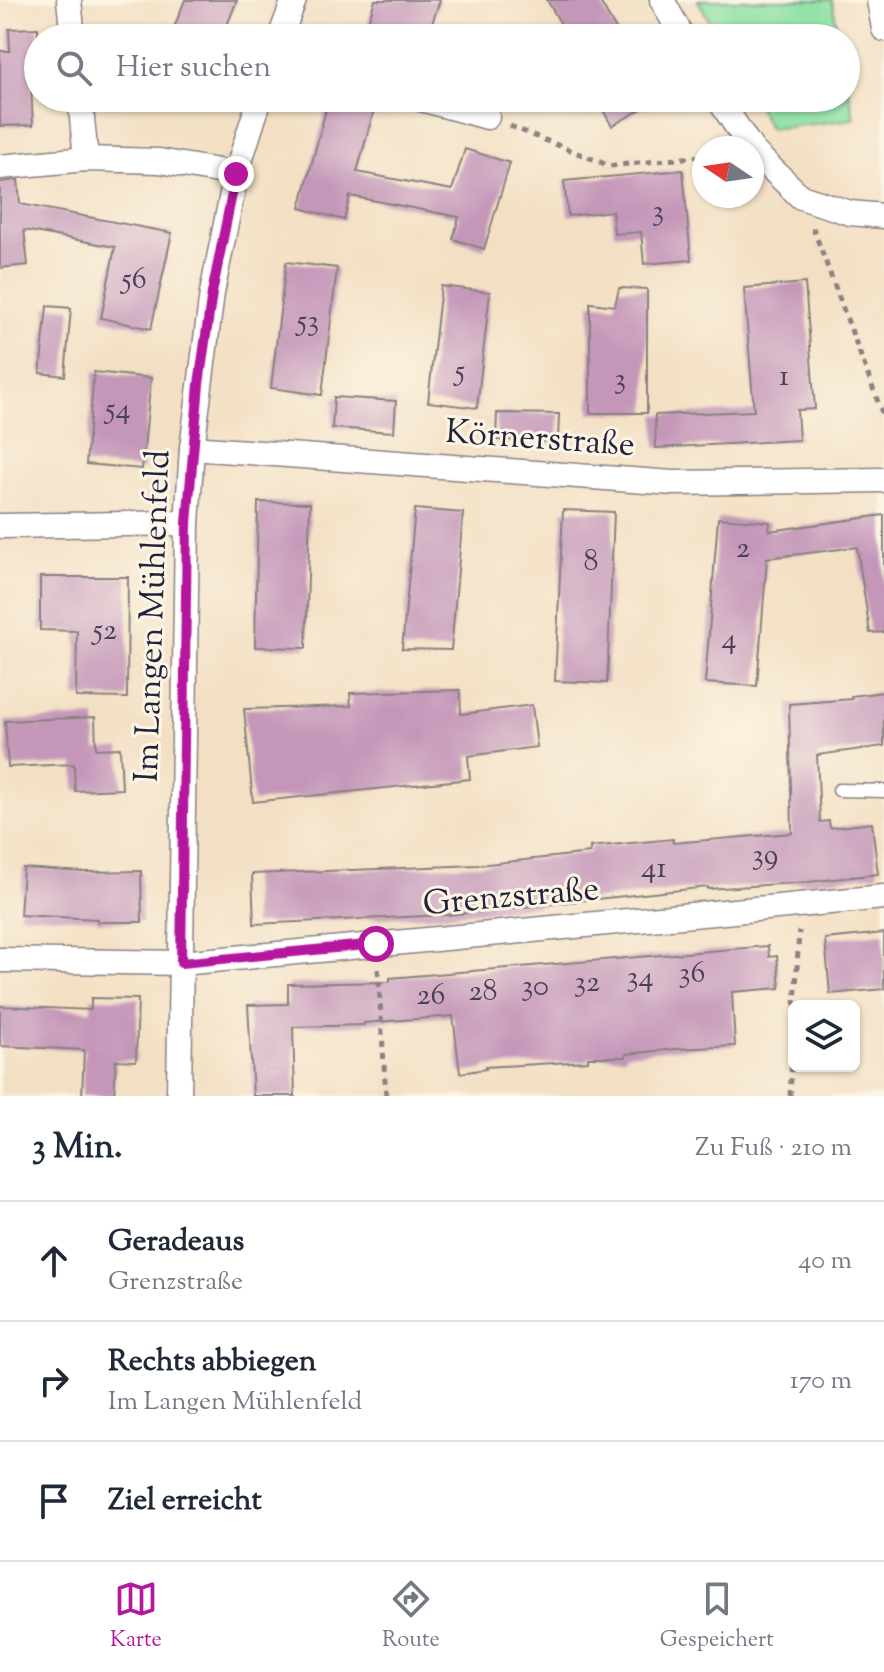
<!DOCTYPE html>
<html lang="de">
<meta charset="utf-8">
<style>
:root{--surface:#fff;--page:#f2f2f3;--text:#1f2937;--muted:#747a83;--line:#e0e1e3;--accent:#b5179e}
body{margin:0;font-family:"Sorts Mill Goudy",serif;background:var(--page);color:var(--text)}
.controls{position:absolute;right:24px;bottom:24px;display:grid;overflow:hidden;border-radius:12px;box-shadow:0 2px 6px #0004}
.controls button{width:72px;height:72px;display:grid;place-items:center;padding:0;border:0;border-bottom:2px solid var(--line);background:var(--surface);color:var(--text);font:40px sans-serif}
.compass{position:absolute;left:692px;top:136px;width:72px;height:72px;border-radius:50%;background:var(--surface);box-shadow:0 2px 6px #0004;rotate:283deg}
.stop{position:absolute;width:24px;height:24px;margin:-18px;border:6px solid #b5179e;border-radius:50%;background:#fff}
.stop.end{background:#b5179e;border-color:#fff;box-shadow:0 2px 8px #0008}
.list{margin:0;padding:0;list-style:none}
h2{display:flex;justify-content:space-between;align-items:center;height:104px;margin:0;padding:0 32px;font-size:34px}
h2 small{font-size:26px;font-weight:400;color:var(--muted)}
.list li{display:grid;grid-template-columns:52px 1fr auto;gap:24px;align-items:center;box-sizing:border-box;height:120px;padding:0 32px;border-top:2px solid var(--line)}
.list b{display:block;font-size:30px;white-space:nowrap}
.list p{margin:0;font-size:26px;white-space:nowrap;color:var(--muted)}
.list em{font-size:26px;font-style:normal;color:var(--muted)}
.icon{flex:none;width:44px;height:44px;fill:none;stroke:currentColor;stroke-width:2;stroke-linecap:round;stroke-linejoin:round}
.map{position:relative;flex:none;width:884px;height:1096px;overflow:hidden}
.search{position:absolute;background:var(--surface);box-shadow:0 2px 6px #0004;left:24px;right:24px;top:24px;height:88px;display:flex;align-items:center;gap:20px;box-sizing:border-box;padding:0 28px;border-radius:44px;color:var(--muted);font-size:30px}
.sheet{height:464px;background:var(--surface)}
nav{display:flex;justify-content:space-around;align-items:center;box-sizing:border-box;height:112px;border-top:2px solid var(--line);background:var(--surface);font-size:22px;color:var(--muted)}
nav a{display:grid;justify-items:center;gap:4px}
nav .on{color:var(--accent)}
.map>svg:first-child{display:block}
.green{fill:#89e0a3;stroke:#56816f;stroke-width:2}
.building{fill:#c497b9}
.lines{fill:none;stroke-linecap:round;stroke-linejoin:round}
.service-casing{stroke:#8a8180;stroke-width:15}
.minor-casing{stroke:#8a8180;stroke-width:27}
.path{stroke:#8a8180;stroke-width:5;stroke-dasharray:6 6;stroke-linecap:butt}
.service{stroke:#fff;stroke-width:12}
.minor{stroke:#fff;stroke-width:24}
.route{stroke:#b5179e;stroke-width:10}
.labels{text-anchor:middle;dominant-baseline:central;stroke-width:6;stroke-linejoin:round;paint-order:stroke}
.number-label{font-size:30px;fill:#4a3f5a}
.street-label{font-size:34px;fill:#22223b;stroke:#fcf5e5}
</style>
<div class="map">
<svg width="884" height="1096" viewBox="0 0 884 1096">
<rect width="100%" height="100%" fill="#fcf5e5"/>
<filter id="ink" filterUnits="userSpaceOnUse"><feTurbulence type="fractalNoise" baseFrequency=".0125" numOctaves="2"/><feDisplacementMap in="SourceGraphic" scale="16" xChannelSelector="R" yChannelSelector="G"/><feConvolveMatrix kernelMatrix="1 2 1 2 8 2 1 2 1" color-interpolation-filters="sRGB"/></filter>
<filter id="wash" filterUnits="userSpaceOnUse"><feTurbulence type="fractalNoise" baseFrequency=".006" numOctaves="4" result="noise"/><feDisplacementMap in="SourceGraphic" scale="32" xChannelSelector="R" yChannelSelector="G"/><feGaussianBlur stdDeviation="1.8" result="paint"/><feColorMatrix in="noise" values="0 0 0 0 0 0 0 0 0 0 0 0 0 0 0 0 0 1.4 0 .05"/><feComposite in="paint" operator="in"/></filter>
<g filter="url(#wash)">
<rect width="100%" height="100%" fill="#f3e0c4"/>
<!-- green -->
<g class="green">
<path d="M 698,0 L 832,0 L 839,38 L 719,38 Z"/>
<path d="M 846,75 L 854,119 L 770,129 L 753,98 L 846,98 Z"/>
</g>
<g id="blocks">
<!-- building -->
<g class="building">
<path d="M 185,0 L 237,0 L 222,38 L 170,38 Z"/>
<path d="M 375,0 L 440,0 L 427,38 L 363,38 Z"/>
<path d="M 547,0 L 599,0 L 621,38 L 569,38 Z"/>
<path d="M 38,28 L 38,86 L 31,86 L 33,125 L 0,126 L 0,51 L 10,51 L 9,29 Z"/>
<path d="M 329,98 L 345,98 L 375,106 L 357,172 L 452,190 L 465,149 L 510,163 L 484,249 L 453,239 L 459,217 L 350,196 L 344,220 L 300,208 Z"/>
<path d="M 596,98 L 660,98 L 612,126 Z"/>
<path d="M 683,170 L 691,260 L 644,264 L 641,232 L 614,234 L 612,211 L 568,216 L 564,181 Z"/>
<path d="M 18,180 L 20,204 L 172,233 L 151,329 L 101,318 L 115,247 L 24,230 L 28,265 L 0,268 L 0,182 Z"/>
<path d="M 286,262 L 337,268 L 322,395 L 271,388 Z"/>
<path d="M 805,283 L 815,409 L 797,410 L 799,440 L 656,448 L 655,415 L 754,411 L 744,288 Z"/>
<path d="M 441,286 L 490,292 L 477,408 L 428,402 Z"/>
<path d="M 619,288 L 647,289 L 647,413 L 590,413 L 590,303 L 615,306 Z"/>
<path d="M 47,306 L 71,308 L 65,376 L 40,373 Z"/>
<path d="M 94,372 L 151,378 L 142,469 L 86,464 Z"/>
<path d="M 334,397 L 396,401 L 394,432 L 332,428 Z"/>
<path d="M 497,413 L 559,414 L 558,442 L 496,440 Z"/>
<path d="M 258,502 L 310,503 L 306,648 L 255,647 Z"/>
<path d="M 415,509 L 463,513 L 451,650 L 402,649 Z"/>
<path d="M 563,510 L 614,512 L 607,683 L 555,681 Z"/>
<path d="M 884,515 L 884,632 L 870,633 L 857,547 L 767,558 L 757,686 L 705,683 L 718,518 L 770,522 L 769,531 Z"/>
<path d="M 40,577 L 128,577 L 127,698 L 76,697 L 77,631 L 40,630 Z"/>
<path d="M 460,690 L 461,714 L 532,705 L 537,747 L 468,756 L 470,779 L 253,802 L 244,709 L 351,706 L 350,693 Z"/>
<path d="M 884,692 L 884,746 L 817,755 L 820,822 L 829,821 L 830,828 L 872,823 L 878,874 L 808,882 L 708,889 L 708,887 L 448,915 L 254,924 L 252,874 L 478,865 L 590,853 L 590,847 L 673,839 L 673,843 L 792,833 L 789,704 L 852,699 L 851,696 Z"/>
<path d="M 95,717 L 96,749 L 120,748 L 122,789 L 75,791 L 74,764 L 8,767 L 5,721 Z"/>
<path d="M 23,868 L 84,872 L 141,871 L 142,922 L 97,922 L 97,919 L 20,915 Z"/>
<path d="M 884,933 L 884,989 L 830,994 L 825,939 Z"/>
<path d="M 768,946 L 769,957 L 777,956 L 780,988 L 732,992 L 735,1046 L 676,1049 L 626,1054 L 626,1057 L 588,1057 L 588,1061 L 485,1067 L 486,1069 L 460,1073 L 453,1016 L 364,1023 L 364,1025 L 293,1027 L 295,1096 L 253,1096 L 248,1005 L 288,1004 L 288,984 L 390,982 L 390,978 Z"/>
<path d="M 91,998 L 138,999 L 136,1061 L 116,1060 L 114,1096 L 82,1096 L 84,1050 L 0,1046 L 0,1006 L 91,1010 Z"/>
</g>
</g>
</g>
<g filter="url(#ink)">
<use href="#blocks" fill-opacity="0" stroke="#8a8180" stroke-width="2"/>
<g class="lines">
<!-- service casing -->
<g class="service-casing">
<path id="service" d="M 839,790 L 884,791"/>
</g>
<!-- minor casing -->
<g class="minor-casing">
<g id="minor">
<path d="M 69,0 L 73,38"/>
<path d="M 662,0 L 683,38"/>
<path d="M 879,0 L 884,29"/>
<path d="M 280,38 L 294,0"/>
<path d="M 80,98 L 86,159"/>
<path d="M 417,98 L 487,117"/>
<path d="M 718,98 L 751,148"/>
<path d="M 752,150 L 801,197 L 850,213 L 884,216"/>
<path d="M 0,167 L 86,159 L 159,161 L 236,174"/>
<path d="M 192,448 L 673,483 L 884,480"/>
<path d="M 0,526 L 187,523"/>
<path d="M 0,960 L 181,963 L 884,897"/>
<path d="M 179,1096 L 187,523 L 192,448 L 212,293 L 236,174 L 260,98"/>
</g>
</g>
<!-- path -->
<g class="path">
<path d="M 510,126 L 610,166 L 704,156"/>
<path d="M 813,228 L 884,418"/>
<path d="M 378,969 L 386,1096"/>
<path d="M 795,1006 L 799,931"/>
<path d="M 790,1096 L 794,1023"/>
</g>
<!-- service -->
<use href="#service" class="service"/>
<!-- minor -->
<use href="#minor" class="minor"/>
</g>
</g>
<g class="lines" filter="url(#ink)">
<!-- route -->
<path class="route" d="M 236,174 L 212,293 L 199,384 L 187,523 L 181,963 L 376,944"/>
</g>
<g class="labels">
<!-- number labels -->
<g class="number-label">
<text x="658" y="212">3</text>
<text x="134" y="280">56</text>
<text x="308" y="322">53</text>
<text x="460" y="372">5</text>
<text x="784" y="377">1</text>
<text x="620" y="380">3</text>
<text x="118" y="410">54</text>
<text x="743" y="549">2</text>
<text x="591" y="562">8</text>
<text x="105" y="631">52</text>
<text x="729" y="640">4</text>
<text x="765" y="856">39</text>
<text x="654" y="869">41</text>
<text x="692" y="974">36</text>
<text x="640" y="978">34</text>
<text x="587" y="983">32</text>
<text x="535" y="987">30</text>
<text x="483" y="992">28</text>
<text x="431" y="996">26</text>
</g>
<!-- street labels -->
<g class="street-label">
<text transform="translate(540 440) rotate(4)">Körnerstraße</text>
<text transform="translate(154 616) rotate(-88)">Im Langen Mühlenfeld</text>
<text transform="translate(511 898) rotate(-5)">Grenzstraße</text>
</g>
</g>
</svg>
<div class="controls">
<button><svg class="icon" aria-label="layers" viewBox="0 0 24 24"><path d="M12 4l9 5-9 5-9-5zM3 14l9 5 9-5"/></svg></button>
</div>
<svg class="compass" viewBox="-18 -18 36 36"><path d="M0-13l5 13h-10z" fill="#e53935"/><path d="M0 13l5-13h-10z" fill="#747a83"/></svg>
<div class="stop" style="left:376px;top:944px"></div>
<div class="stop end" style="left:236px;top:174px"></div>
<div class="search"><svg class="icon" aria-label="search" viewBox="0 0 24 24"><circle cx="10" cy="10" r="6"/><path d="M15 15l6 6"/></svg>Hier suchen</div>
</div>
<section class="sheet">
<h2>3 Min.<small>Zu Fuß · 210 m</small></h2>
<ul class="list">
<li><svg class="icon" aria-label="ahead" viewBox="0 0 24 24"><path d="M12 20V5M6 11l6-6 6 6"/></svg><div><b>Geradeaus</b><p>Grenzstraße</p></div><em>40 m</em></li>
<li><svg class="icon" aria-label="right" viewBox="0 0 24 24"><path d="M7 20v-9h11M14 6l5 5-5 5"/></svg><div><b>Rechts abbiegen</b><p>Im Langen Mühlenfeld</p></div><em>170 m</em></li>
<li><svg class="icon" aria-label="arrive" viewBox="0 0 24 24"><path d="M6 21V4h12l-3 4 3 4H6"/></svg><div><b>Ziel erreicht</b></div></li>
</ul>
</section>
<nav>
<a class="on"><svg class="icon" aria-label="map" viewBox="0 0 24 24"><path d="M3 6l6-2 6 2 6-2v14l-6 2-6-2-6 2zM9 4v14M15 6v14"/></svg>Karte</a>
<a><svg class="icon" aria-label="directions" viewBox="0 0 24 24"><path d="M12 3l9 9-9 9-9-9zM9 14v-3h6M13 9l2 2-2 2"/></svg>Route</a>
<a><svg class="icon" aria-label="saved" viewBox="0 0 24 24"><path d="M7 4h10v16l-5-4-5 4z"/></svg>Gespeichert</a>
</nav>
